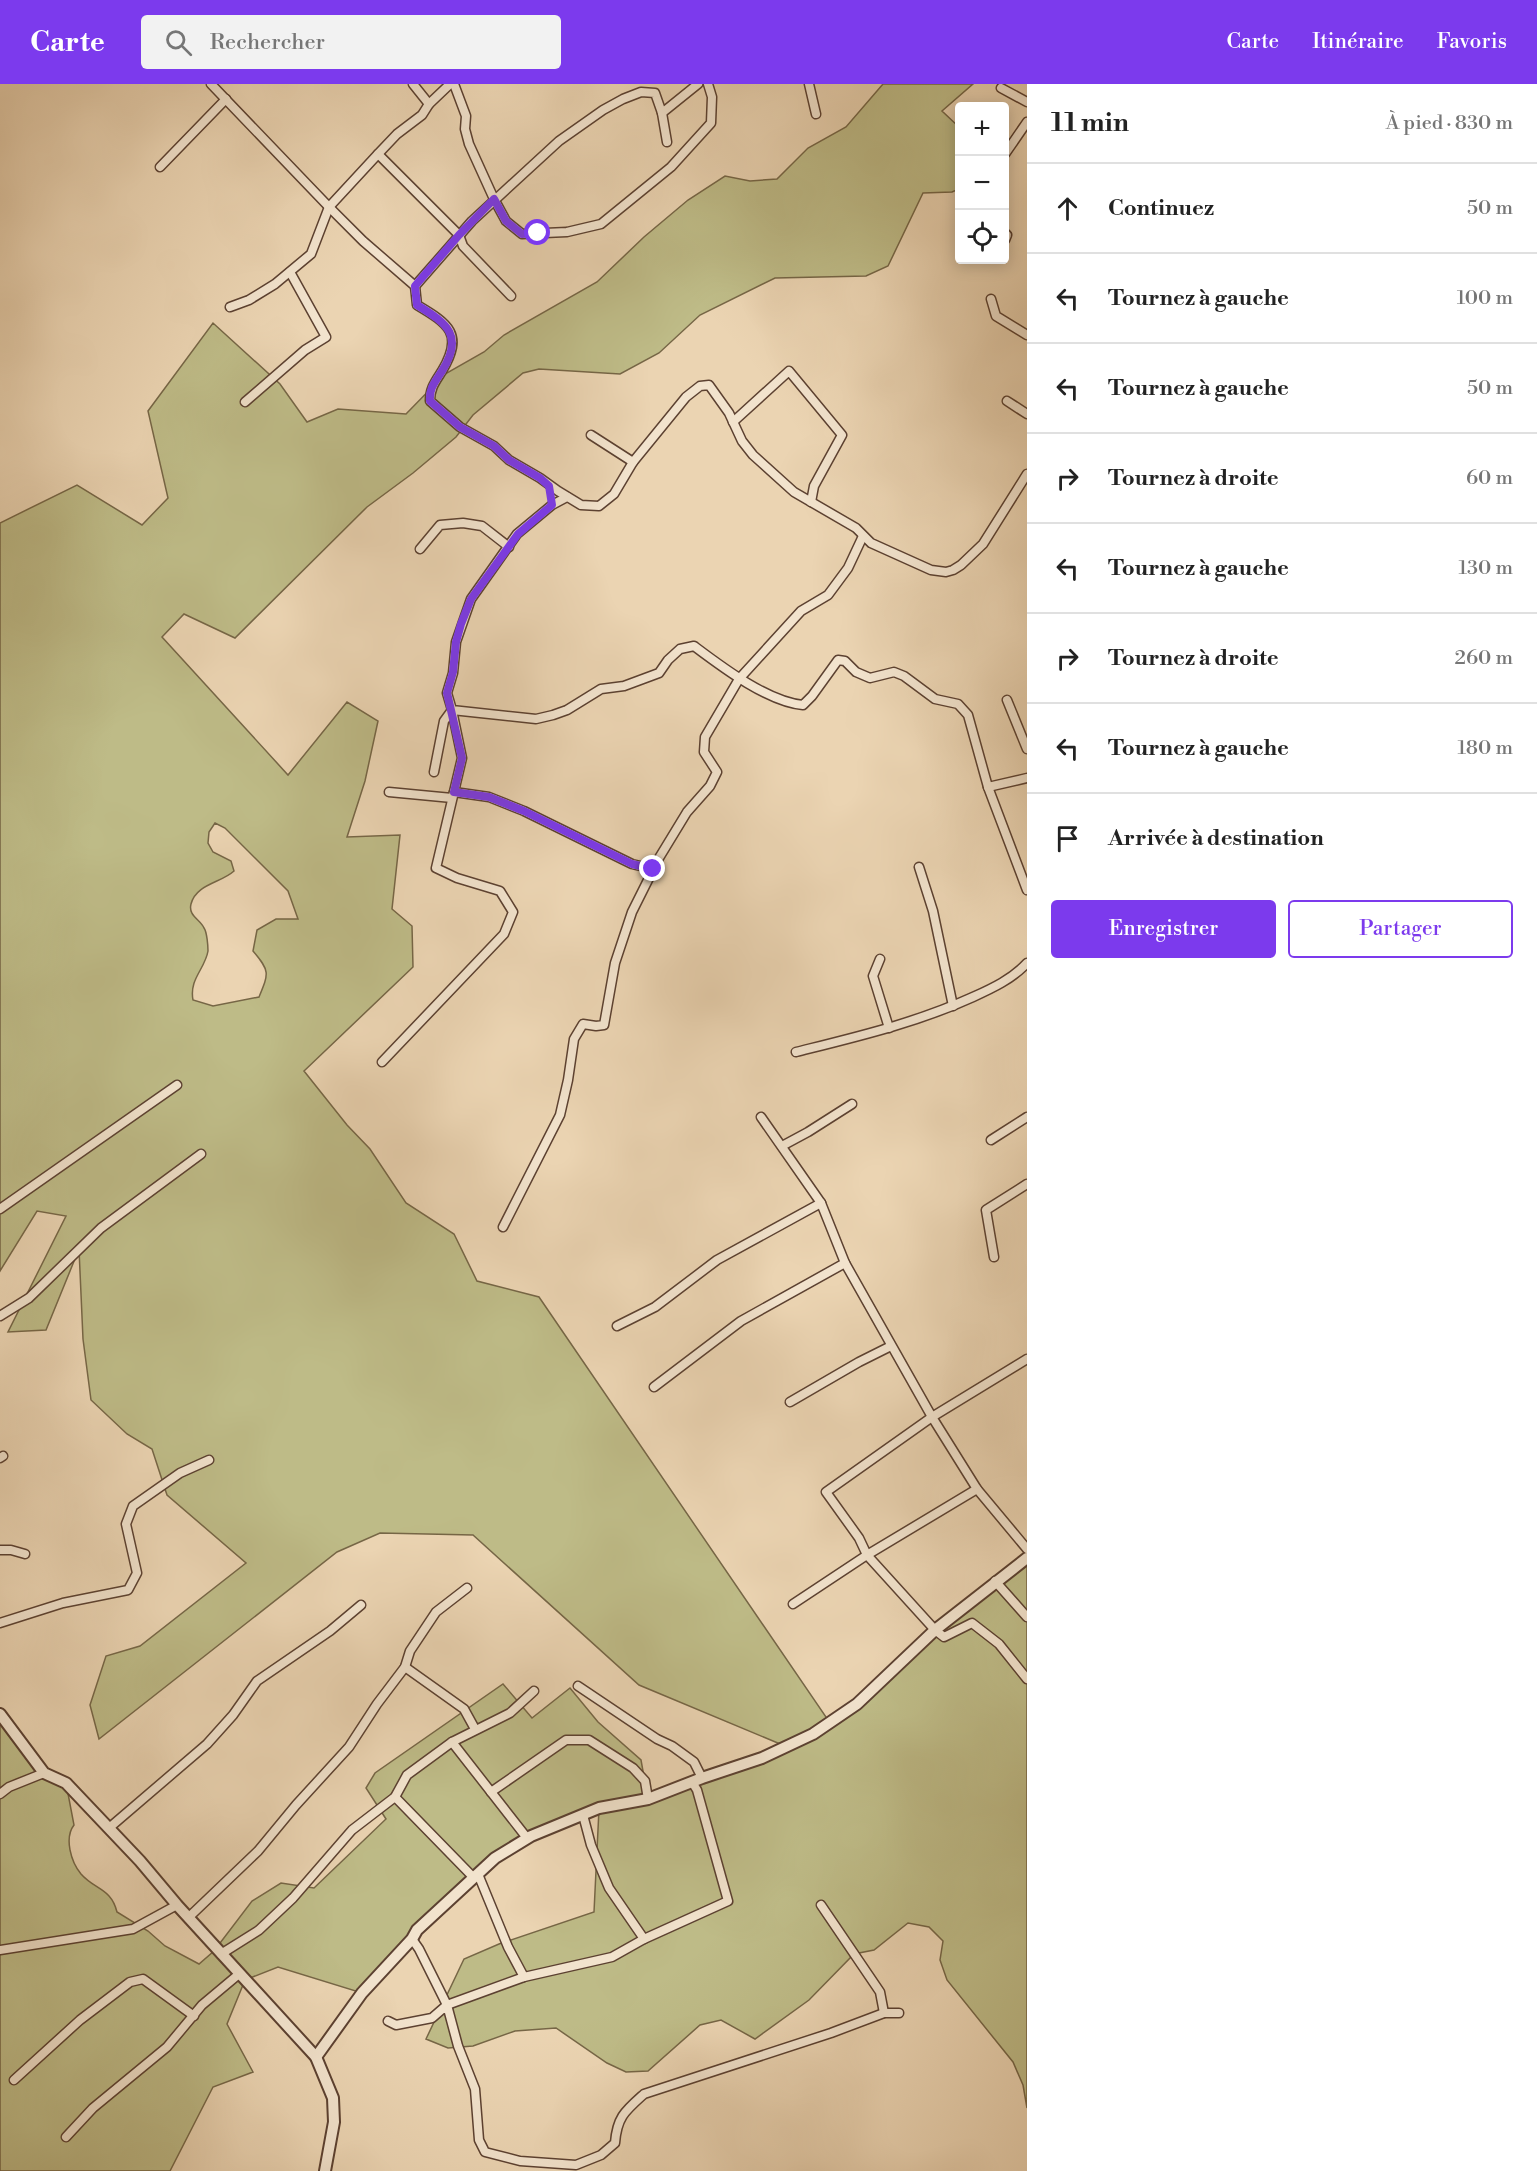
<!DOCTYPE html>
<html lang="fr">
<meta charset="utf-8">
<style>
:root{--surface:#fff;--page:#f2f2f2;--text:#222;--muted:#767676;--line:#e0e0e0;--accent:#7c3aed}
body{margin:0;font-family:"Libre Bodoni",serif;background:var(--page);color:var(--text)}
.controls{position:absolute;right:18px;top:18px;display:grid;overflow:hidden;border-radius:6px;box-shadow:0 3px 15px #0003}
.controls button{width:54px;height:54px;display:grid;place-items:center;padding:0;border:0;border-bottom:2px solid var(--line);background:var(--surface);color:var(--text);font:30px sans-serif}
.stop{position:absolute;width:18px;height:18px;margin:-14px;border:4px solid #7c3aed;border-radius:50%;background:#fff}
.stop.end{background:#7c3aed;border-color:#fff;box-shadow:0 2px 6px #0008}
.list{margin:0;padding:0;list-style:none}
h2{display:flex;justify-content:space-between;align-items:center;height:78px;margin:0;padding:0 24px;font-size:26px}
h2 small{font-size:20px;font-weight:400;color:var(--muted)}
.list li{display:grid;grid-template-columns:39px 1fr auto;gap:18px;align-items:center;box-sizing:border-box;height:90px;padding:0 24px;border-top:2px solid var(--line)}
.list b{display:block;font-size:22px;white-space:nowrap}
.list em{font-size:20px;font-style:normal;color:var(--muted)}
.actions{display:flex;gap:12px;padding:18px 24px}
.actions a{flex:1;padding:14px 0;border:2px solid var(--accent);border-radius:6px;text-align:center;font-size:21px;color:var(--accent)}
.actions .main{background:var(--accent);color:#fff}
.icon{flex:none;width:33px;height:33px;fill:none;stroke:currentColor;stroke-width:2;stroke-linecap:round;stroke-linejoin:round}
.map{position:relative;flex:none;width:1027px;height:2087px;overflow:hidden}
header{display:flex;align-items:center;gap:36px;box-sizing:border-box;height:84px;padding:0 30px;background:var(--accent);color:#fff}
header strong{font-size:28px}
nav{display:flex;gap:33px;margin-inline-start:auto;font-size:21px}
.search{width:420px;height:54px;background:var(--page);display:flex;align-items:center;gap:15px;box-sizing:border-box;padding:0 21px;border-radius:6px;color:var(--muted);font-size:22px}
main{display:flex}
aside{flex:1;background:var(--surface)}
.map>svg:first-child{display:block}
.green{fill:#bebb87;stroke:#766646;stroke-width:1.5;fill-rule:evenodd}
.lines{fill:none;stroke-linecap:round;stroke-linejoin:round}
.minor-casing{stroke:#5c4131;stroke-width:11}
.tertiary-casing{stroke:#5c4131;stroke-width:14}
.minor{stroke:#f2e3cd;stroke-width:8}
.tertiary{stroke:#f2e3cd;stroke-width:10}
.route{stroke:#7c3aed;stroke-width:8}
</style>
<header>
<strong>Carte</strong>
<div class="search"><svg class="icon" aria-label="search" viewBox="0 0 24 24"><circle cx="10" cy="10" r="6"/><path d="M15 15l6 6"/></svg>Rechercher</div>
<nav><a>Carte</a><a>Itinéraire</a><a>Favoris</a></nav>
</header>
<main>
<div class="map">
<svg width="1027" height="2087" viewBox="0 0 1027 2087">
<rect width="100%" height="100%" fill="#ebd4b2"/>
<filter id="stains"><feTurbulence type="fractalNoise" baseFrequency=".00333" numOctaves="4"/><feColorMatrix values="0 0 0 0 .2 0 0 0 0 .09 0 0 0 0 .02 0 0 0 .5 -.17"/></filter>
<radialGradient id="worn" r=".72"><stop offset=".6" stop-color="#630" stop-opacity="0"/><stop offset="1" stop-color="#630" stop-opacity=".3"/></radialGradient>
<!-- green -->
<path class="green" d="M 883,0 L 973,0 L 942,27 L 959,43 L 959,105 L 952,108 L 923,109 L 888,182 L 866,192 L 775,194 L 700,231 L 659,269 L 620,290 L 539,285 L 523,289 L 473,331 L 456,353 L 413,389 L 367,423 L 235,554 L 184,530 L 162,553 L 288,691 L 347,618 L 378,637 L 365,697 L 347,753 L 400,751 L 392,825 L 412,842 L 413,883 L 304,987 L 347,1041 L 370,1065 L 406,1119 L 454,1150 L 477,1197 L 539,1213 L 830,1639 L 1027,1474 L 1027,2024 L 1023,2001 L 1013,1978 L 947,1896 L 940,1876 L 943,1857 L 929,1843 L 908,1839 L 874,1866 L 854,1870 L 809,1916 L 755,1955 L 721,1936 L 700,1941 L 648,1987 L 626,1988 L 607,1979 L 556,1944 L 515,1947 L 473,1962 L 448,1964 L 426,1955 L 464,1875 L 499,1860 L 594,1828 L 599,1725 L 495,1774 L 362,1909 L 278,1883 L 245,1896 L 227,1940 L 253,1988 L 213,2003 L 170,2087 L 0,2087 L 0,1630 L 44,1689 L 66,1699 L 74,1741 C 64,1754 71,1778 81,1790 C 95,1806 111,1804 117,1828 L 148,1847 L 165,1862 L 199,1880 L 214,1867 L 252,1817 L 281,1799 L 314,1804 L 386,1735 L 366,1704 L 375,1689 L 503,1600 L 532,1634 L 570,1604 L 598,1638 L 641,1676 L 648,1715 L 785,1662 L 639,1601 L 473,1451 L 380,1449 L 337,1468 L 99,1655 L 90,1621 L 106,1572 L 140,1562 L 246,1479 L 167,1411 L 152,1365 L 127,1350 L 91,1316 L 83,1255 L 79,1165 L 46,1246 L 8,1248 L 66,1132 L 37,1127 L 0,1187 L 0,439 L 77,401 L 142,441 L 168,414 L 148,327 L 213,239 L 280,300 L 307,338 L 338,325 L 406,330 L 445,290 L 484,268 L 504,251 L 597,198 L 644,153 L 688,116 L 725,92 L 750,97 L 777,95 L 808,64 L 846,43 ZM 215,739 L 225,744 L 288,807 L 298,835 L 276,835 L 257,846 L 253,867 C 270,887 269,889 259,913 L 213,922 L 193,916 C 189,895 205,885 208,867 C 208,862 207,848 204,844 C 200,835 188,832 191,820 C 196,800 221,799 234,787 L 231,777 L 213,768 L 208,759 L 209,748 Z"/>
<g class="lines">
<!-- minor casing -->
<g class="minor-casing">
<g id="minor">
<path d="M 211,0 L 329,123 L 363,157 L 415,202 L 417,221 C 449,240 464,250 442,287 C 435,298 430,304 430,317 L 460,343 L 494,362 L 509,376 L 540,394 L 558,407 L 581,421 L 599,422 L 614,410 L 633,378 L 686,313 L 700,302 L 709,301 L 729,329 L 742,357 L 753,371 L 794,408 L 856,444 L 871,459 L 931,486 L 946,488 L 953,486 L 961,481 L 983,460 L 1027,390"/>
<path d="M 413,0 L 429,20"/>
<path d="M 454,0 L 466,32 L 465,45 L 469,60 L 494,115 L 506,137 L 522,150 L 567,148 L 601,140 L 671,83 L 711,39 L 712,13 L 708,0"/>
<path d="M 809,0 L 816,30"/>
<path d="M 1001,4 L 1027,18"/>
<path d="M 662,29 L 698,0"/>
<path d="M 378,70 L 459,151 L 463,162 L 511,212"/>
<path d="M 1005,70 L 1027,38"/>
<path d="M 160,83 L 226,15"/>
<path d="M 1005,149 L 1007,151 L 1005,156"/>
<path d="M 415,202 L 472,137 L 559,57 L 603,26 L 623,15 L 641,8 L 655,9 L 662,29 L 667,58"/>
<path d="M 991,215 L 996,232 L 1027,251"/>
<path d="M 230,223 L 249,216 L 275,200 L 311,170 L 329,123 L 378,70 L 397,50 L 422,31 L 429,20 L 450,0"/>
<path d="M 1007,317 L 1027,330"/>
<path d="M 245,318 L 305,266 L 326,253 L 290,188"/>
<path d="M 733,338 L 789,287 L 842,351 L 814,402 L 811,418"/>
<path d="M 591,351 L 633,378"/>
<path d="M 567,413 L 552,421 L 517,450 L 471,515 L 456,558 L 453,589 L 447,609 L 452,626 L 536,635 L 553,631 L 567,626 L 601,605 L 624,602 L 659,589 L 668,576 L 680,565 L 694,562 C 722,583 768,618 803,621 L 812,612 L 838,576 L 845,577 L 856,588 L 870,594 L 894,588 L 904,592 L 935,615 L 958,620 L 968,631 L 988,703 L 1027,806"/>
<path d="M 420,465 L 440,441 L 463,439 L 482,442 L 509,463"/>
<path d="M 1007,616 L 1027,665"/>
<path d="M 434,688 L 444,637 L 452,626"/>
<path d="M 988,703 L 1027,694"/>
<path d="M 389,708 L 452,714"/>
<path d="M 454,708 L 489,713 L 524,727 L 632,780 L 653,785"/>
<path d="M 919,783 L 933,827 L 953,922"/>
<path d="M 880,875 L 873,892 L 889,944"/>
<path d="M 796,968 C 856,953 916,939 973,913 C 993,904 1012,895 1027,879"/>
<path d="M 382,978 L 504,850 L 513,828 L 500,807 L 457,794 L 436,784 L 462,674 L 452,626"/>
<path d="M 761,1033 L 821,1119 L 845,1179 L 932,1333 L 977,1405 L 1027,1465"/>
<path d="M 991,1056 L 1027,1033"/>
<path d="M 782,1062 L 808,1048 L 852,1020"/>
<path d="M 0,1125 L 177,1001"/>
<path d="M 503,1143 L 560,1031 L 568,996 L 574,955 L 583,940 L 596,942 L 604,941 L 615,879 L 632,828 L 659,774 L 687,728 L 710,702 L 717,688 L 704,668 L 705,653 L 739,595 L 801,527 L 828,511 L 848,484 L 863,452"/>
<path d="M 994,1173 L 986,1126 L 1027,1100"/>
<path d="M 0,1232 L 29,1214 L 101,1144 L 201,1070"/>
<path d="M 617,1242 L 655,1223 L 717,1176 L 821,1119"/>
<path d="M 1027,1275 L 932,1333 L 826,1408 L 859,1454 L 867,1471 L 935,1546 L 944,1553 L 972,1539 L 999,1560 L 1027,1595"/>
<path d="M 654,1303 L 741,1237 L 845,1179"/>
<path d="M 790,1318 L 859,1278 L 891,1262"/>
<path d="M 0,1374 L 3,1372"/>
<path d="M 0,1466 L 11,1466 L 25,1470"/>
<path d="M 995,1497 L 1027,1533"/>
<path d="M 793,1520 L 867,1471 L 977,1405"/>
<path d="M 0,1539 L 63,1519 L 128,1506 L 137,1489 L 126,1440 L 133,1422 L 180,1389 L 209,1376"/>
<path d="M 405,1583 L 464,1625 L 475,1645"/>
<path d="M 578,1602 L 657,1655 L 672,1662 L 694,1678 L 702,1694"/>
<path d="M 452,1658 L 527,1754"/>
<path d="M 491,1708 L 566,1656 L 589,1656 L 633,1684 L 645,1697 L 648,1715"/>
<path d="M 0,1710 L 9,1703 L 44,1689"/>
<path d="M 395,1713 L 474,1794"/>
<path d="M 583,1731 L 591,1761 L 609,1804 L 644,1855"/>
<path d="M 109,1744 L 207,1660 L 233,1631 L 257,1597 L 330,1547 L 361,1521"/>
<path d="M 478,1790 L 508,1863 L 524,1893"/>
<path d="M 821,1821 L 880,1908 L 884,1929"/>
<path d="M 189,1833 L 258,1767 L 296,1721 L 349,1663 L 377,1620 L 405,1583 L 410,1567 L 436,1528 L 467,1504"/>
<path d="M 412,1855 L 419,1865 L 447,1921 L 524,1893 L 612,1873 L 644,1855 L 728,1817 L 697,1706 L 692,1698"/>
<path d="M 0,1866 L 133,1845 L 177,1821"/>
<path d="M 221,1870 L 259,1846 L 293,1814 L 352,1746 L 395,1713 L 407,1691 L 452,1658 L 510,1629 L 534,1607"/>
<path d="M 388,1937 L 396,1941 L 432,1934 L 447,1921 L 458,1962 L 475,2005 L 479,2056 L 485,2068 L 520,2077 L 576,2081 L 601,2071 L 615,2059 C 617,2033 625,2027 644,2010 L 831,1949 L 884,1929 L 899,1929"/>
<path d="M 14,1996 L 80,1936 L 130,1898 L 143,1895 L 194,1932"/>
<path d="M 66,2053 L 93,2024 L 167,1963 L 202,1921 L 239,1890"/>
</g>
</g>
<!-- tertiary casing -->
<g class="tertiary-casing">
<g id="tertiary">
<path d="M 0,1630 L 44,1689 L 66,1699 L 140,1777 L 177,1821 L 316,1973 L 333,2014 L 334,2038 L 325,2087"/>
<path d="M 316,1973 L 362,1909 L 412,1855 L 417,1846 L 495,1774 L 531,1752 L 599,1724 L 648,1715 L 702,1694 L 762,1674 L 813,1650 L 857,1620 L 935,1546 L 1027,1474"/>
</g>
</g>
<!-- minor -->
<use href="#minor" class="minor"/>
<!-- tertiary -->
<use href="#tertiary" class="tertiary"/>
</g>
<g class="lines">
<!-- route -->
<path class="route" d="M 538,149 L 522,150 L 506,137 L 494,115 L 459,151 L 415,202 L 417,221 C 448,240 464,252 442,287 C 435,298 429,304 430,317 L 460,343 L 494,362 L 509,376 L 540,394 L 549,402 L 552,421 L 518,450 L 471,515 L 461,540 L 456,558 L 453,588 L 447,609 L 462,674 L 454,708 L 489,713 L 524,727 L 632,780 L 653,785"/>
</g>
<rect width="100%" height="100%" filter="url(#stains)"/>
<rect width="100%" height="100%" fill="url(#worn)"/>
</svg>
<div class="controls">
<button>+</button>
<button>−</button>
<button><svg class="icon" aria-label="locate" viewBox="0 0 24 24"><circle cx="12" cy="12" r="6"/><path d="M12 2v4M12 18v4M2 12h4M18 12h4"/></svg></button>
</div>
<div class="stop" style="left:538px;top:149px"></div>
<div class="stop end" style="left:653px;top:785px"></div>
</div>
<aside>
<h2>11 min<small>À pied · 830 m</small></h2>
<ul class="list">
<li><svg class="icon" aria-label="ahead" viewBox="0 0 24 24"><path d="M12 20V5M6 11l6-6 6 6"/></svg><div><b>Continuez</b></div><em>50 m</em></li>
<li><svg class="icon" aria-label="left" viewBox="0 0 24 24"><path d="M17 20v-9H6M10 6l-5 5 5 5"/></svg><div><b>Tournez à gauche</b></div><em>100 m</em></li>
<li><svg class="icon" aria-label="left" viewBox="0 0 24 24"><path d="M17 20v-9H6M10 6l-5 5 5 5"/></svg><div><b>Tournez à gauche</b></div><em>50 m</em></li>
<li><svg class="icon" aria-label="right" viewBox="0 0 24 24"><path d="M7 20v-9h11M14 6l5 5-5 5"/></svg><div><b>Tournez à droite</b></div><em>60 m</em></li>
<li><svg class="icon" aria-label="left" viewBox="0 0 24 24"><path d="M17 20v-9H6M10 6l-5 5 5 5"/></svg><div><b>Tournez à gauche</b></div><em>130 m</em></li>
<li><svg class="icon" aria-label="right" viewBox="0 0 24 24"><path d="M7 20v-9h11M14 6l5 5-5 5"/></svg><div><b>Tournez à droite</b></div><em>260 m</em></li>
<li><svg class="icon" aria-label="left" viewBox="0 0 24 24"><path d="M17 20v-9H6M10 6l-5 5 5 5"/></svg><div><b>Tournez à gauche</b></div><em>180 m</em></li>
<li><svg class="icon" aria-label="arrive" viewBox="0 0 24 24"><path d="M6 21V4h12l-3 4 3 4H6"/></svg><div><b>Arrivée à destination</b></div></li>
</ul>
<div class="actions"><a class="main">Enregistrer</a><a>Partager</a></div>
</aside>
</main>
